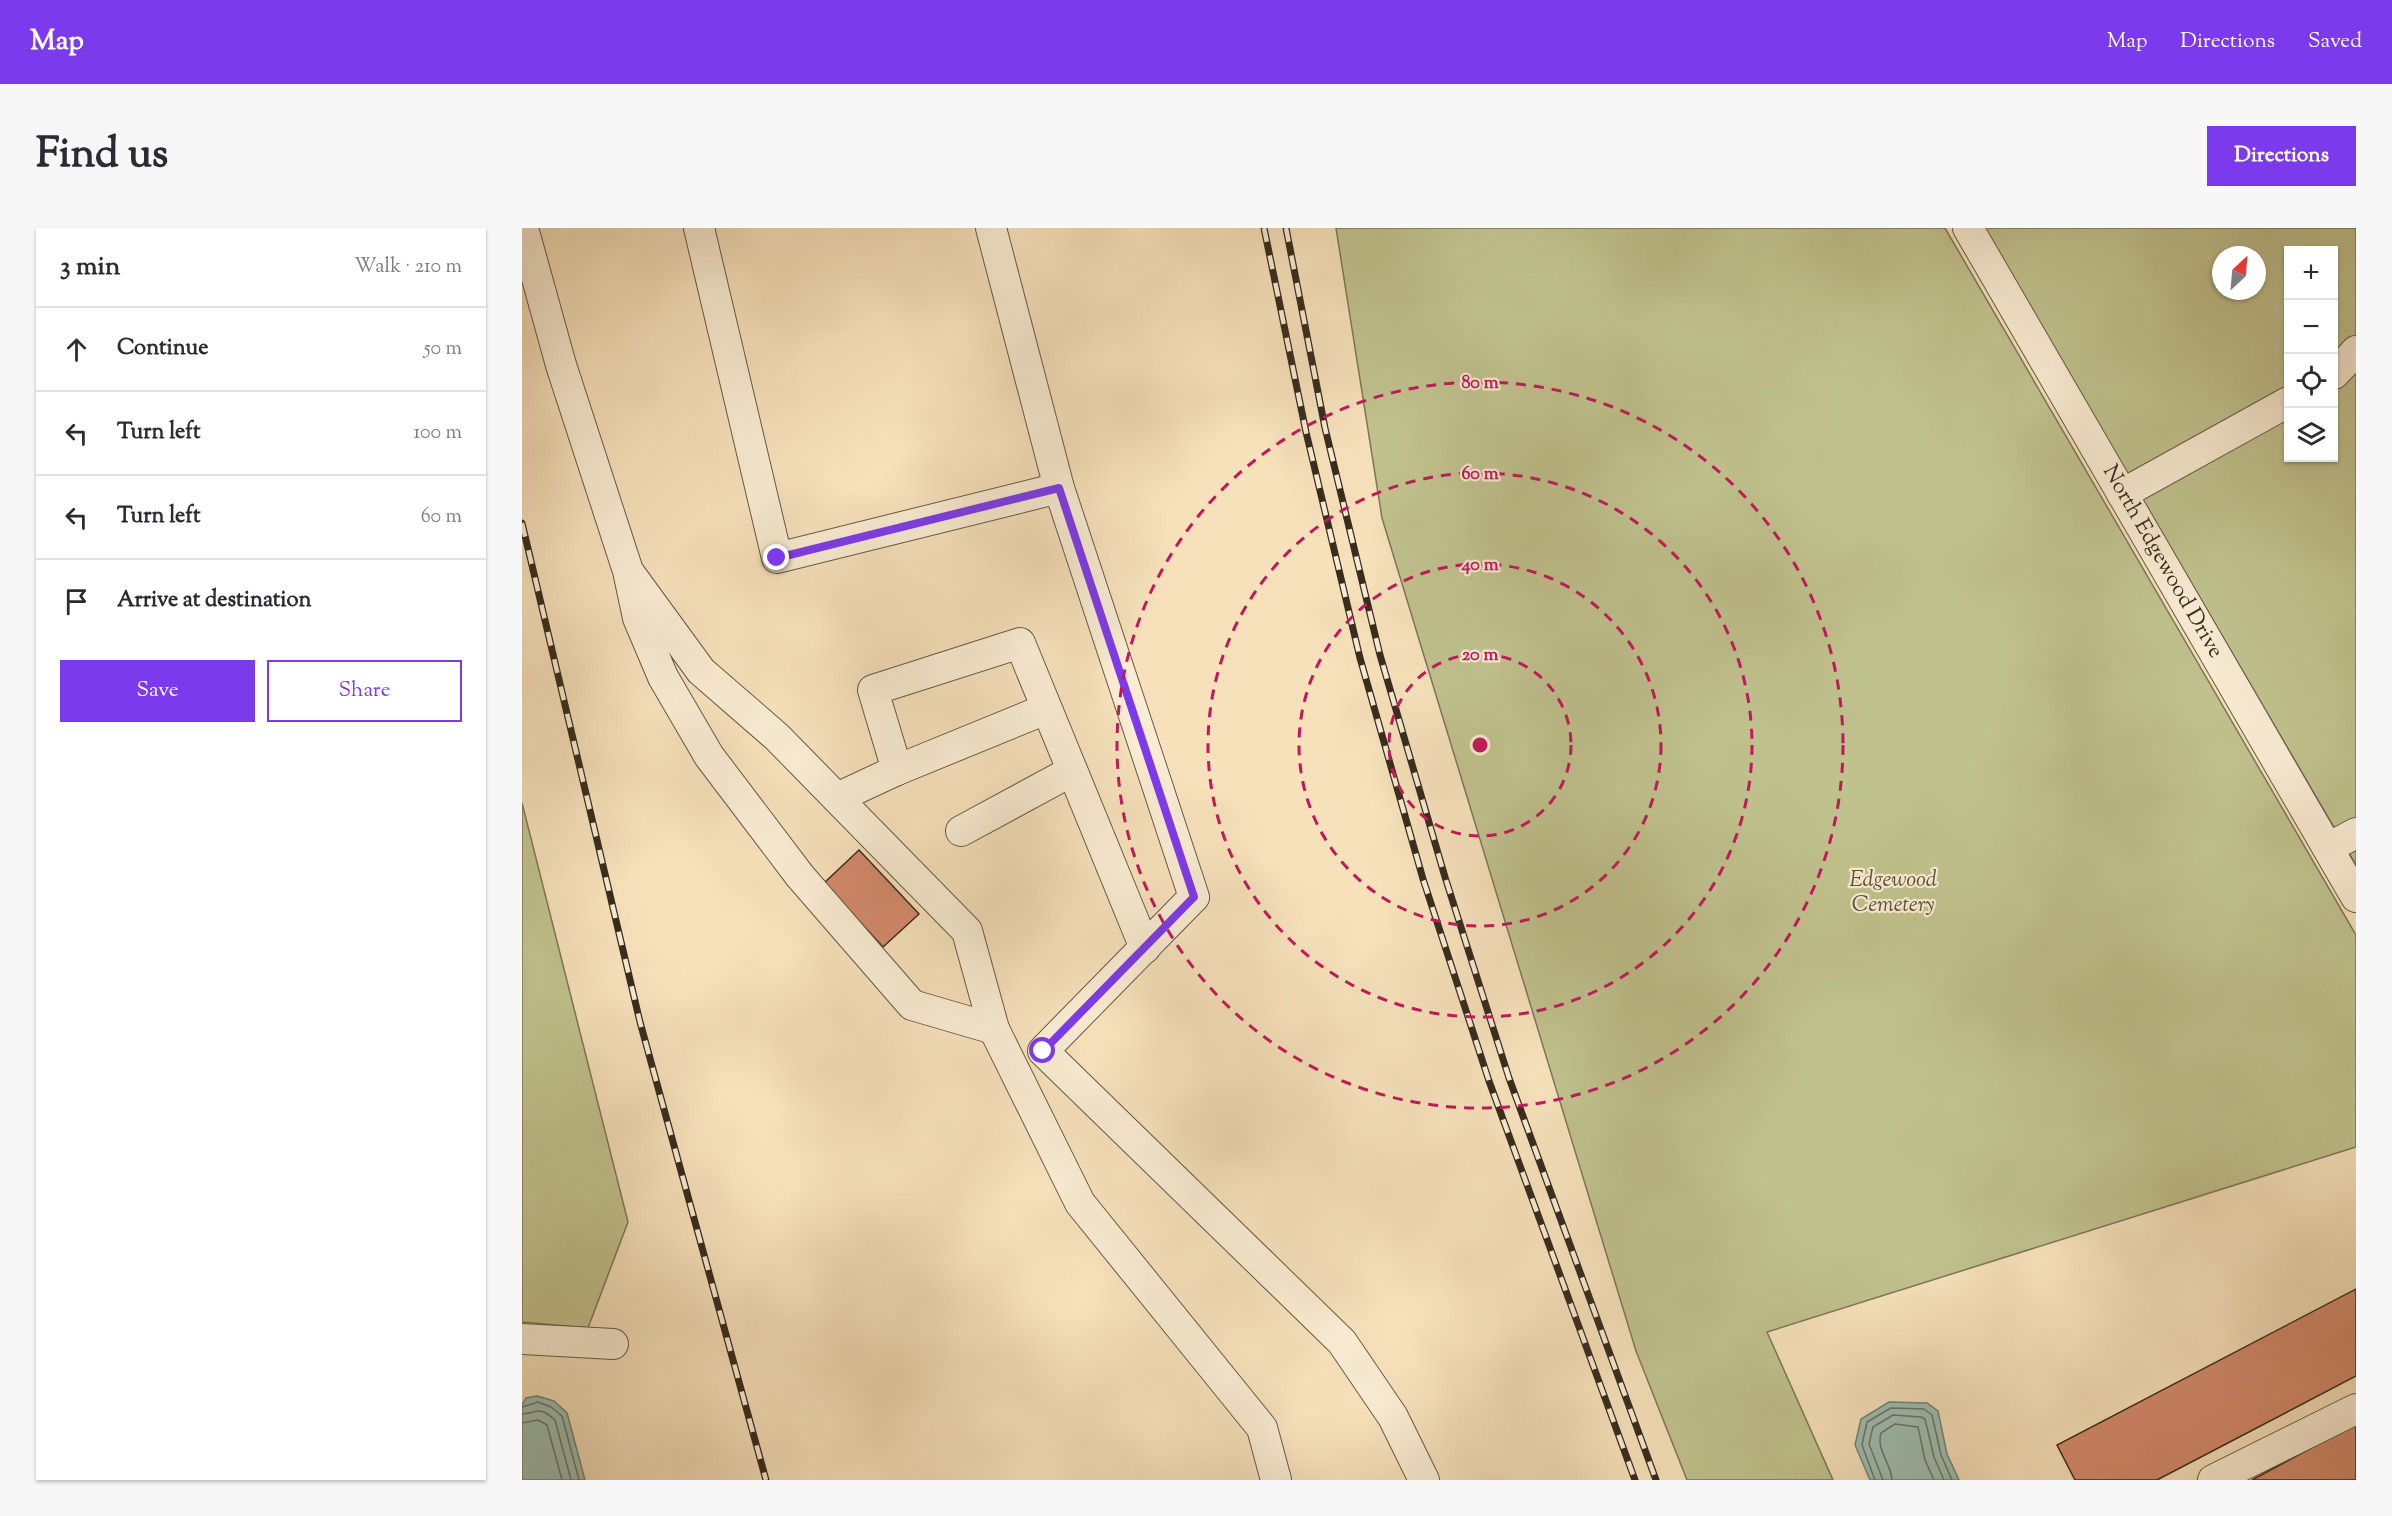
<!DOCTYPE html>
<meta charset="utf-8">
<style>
:root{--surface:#fff;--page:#f7f7f7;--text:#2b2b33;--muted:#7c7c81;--line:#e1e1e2;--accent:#7c3aed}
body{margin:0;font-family:"Sorts Mill Goudy",serif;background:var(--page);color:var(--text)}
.controls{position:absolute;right:18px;top:18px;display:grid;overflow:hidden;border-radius:0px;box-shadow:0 2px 4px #0004}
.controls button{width:54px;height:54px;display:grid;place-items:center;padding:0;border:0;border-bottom:2px solid var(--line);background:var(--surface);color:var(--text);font:30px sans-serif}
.compass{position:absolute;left:1690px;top:18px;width:54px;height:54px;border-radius:50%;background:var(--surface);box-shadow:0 2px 4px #0004;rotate:26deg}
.stop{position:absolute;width:18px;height:18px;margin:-14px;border:4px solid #7c3aed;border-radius:50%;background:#fff}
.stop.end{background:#7c3aed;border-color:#fff;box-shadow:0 2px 6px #0008}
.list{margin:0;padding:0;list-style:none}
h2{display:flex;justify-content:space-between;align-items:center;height:78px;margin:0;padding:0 24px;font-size:26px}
h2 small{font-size:20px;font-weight:400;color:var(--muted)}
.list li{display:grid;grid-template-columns:39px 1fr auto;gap:18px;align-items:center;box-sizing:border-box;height:84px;padding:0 24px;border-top:2px solid var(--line)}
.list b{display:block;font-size:22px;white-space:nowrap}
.list em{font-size:20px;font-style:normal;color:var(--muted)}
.actions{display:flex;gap:12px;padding:18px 24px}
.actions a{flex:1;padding:14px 0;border:2px solid var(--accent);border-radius:0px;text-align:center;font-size:21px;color:var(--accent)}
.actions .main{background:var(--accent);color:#fff}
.icon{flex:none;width:33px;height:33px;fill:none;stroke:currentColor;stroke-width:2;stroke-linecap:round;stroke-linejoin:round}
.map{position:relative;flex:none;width:1834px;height:1252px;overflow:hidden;border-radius:0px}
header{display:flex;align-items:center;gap:36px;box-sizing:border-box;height:84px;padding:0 30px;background:var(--accent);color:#fff}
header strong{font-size:28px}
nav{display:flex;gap:33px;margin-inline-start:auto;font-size:21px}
.intro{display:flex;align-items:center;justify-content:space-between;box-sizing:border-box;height:144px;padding:0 36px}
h1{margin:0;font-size:42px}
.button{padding:15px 27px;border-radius:0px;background:var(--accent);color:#fff;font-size:21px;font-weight:700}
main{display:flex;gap:36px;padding:0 36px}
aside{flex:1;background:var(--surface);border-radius:0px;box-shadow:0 2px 4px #0004}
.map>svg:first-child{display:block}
.green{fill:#c0c28e;stroke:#7c7756;stroke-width:1.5;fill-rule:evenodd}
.water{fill:#9dbdb1;stroke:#748376;stroke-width:1.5}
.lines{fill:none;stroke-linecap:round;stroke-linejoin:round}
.shore{stroke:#6a7468;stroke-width:1.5}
.building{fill:#d38a6c;stroke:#372c1e;stroke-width:1.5}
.minor-casing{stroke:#675945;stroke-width:32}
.minor{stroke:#f9ecd3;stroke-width:30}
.rail-casing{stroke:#372c1e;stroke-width:7}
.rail{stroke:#f9ecd3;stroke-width:4.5;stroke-dasharray:14;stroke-linecap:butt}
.route{stroke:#7c3aed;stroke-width:8}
.ring{fill:none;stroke:#c2185b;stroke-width:3;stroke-dasharray:10 8}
.labels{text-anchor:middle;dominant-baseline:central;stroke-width:4.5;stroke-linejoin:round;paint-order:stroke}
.street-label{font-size:22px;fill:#372c1e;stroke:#f9ecd3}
.park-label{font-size:22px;font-style:italic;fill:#59523a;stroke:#f9ecd3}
.centre{fill:#c2185b;stroke:#f9ecd3;stroke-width:3}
.ring-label{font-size:18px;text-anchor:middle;font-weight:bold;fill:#c2185b;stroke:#f9ecd3;stroke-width:4.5;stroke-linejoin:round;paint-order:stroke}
</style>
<header>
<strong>Map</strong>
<nav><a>Map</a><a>Directions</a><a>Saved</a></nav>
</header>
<div class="intro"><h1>Find us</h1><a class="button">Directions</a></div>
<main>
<aside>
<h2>3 min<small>Walk · 210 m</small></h2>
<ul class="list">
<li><svg class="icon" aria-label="ahead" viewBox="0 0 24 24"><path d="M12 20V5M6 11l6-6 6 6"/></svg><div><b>Continue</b></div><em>50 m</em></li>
<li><svg class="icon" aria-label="left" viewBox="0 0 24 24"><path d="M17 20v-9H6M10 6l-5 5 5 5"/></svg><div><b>Turn left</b></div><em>100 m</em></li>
<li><svg class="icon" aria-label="left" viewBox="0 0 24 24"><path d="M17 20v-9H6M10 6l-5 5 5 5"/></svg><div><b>Turn left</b></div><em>60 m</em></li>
<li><svg class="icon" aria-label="arrive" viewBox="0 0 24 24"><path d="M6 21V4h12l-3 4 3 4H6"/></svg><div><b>Arrive at destination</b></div></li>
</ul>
<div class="actions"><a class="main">Save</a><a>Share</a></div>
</aside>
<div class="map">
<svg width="1834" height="1252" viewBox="0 0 1834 1252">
<rect width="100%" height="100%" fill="#f6e1bb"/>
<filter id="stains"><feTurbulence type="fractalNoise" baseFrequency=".00333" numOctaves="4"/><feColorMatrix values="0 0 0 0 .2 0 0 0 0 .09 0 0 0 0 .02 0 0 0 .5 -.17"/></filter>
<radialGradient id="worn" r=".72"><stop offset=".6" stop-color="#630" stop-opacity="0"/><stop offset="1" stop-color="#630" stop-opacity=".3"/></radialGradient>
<!-- green -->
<g class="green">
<path d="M 814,0 L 1423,0 L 1834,707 L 1834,919 L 1245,1104 L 1311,1252 L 1165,1252 L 1114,1123 L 860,290 Z"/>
<path d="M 1462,0 L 1834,0 L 1834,637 ZM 1766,22 L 1812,22 L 1812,230 L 1766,230 ZM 1699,27 L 1735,27 L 1735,63 L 1699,63 Z"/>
<path d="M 0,575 L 106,994 L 66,1100 L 0,1094 Z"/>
</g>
<!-- water -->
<g class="water">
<path d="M 15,1168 L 32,1173 L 45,1185 L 63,1252 L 0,1252 L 0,1177 L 4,1170 Z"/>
<path d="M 1367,1174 L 1405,1175 L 1416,1183 L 1425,1226 L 1437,1252 L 1348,1252 L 1333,1217 L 1339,1191 Z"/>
</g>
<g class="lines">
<!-- shore -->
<g class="shore">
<path d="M 0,1179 L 16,1174 L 29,1179 L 40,1188 L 57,1252"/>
<path d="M 0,1186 C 17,1185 16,1177 33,1192 L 49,1252"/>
<path d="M 0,1195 L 16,1192 L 25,1197 L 40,1252"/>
<path d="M 1353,1252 L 1340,1217 L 1345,1194 L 1369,1180 L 1402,1181 L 1410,1187 L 1419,1227 L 1430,1252"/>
<path d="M 1361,1252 L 1347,1216 L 1351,1199 L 1371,1187 L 1399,1189 L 1403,1191 L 1412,1229 L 1422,1252"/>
<path d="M 1370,1252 C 1369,1235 1354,1222 1359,1205 L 1373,1196 L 1396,1199 L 1403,1232 L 1412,1252"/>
</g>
</g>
<!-- building -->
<g class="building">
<path d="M 337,622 L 397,686 L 361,719 L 302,655 Z"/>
<path d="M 1834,1061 L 1834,1148 L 1635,1252 L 1553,1252 L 1535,1217 Z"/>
<path d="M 1834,1196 L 1834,1252 L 1730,1252 Z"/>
</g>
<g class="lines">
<!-- minor casing -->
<g class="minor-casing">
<g id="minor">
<path d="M 1,0 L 39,137 L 106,343 L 116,390 L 141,449 L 187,528 L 278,648 L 390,777 L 472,801 L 445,703 L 255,509 L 179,443 L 106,343"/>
<path d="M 177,0 L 255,330 L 537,260"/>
<path d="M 469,0 L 537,260 L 672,669 L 521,823 L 820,1114 L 871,1189 L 902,1252"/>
<path d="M 1446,0 L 1834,669"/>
<path d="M 1812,146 L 1834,123"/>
<path d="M 1600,266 L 1766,174"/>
<path d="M 375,542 L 524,481"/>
<path d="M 315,570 L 375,542 L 351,462 L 498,415 L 623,720"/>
<path d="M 439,603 L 550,543"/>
<path d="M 1806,620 L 1834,605"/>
<path d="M 472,801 L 558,975 L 740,1200 L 754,1252"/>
<path d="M 0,1111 L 91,1116"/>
<path d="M 1691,1252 L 1834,1181"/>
</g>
</g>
<!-- minor -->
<use href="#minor" class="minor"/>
<!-- rail casing -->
<g class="rail-casing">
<g id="rail">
<path d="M 742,0 L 784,204 L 838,430 L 901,651 L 967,853 L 1113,1252"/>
<path d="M 764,0 L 803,200 L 858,427 L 923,649 L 987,850 L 1134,1252"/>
<path d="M 0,295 L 118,794 L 244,1252"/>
</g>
</g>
<!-- rail -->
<use href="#rail" class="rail"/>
</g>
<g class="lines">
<!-- route -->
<path class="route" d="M 255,330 L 537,260 L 672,669 L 521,823"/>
</g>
<!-- distance rings -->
<g class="ring">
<circle cx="958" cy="517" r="91"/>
<circle cx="958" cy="517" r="181"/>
<circle cx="958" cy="517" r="272"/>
<circle cx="958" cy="517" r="363"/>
</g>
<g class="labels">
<!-- street labels -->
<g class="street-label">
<text transform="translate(1640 334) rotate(60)">North Edgewood Drive</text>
</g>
<!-- park labels -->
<g class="park-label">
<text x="1371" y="653">Edgewood<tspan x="1371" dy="25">Cemetery</tspan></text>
</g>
</g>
<circle cx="958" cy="517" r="9" class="centre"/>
<g class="ring-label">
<text x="958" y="160">80 m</text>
<text x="958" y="251">60 m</text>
<text x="958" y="342">40 m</text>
<text x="958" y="432">20 m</text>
</g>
<rect width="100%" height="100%" filter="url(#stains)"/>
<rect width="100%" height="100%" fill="url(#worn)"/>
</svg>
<div class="controls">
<button>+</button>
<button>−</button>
<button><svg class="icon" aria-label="locate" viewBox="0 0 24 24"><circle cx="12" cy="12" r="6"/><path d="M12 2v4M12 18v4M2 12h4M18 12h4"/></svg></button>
<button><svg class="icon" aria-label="layers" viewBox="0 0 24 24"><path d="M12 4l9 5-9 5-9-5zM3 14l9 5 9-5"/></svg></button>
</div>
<svg class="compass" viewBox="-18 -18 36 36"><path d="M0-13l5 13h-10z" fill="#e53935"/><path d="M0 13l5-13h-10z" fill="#7c7c81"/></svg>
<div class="stop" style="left:521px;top:823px"></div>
<div class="stop end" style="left:255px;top:330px"></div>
</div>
</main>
